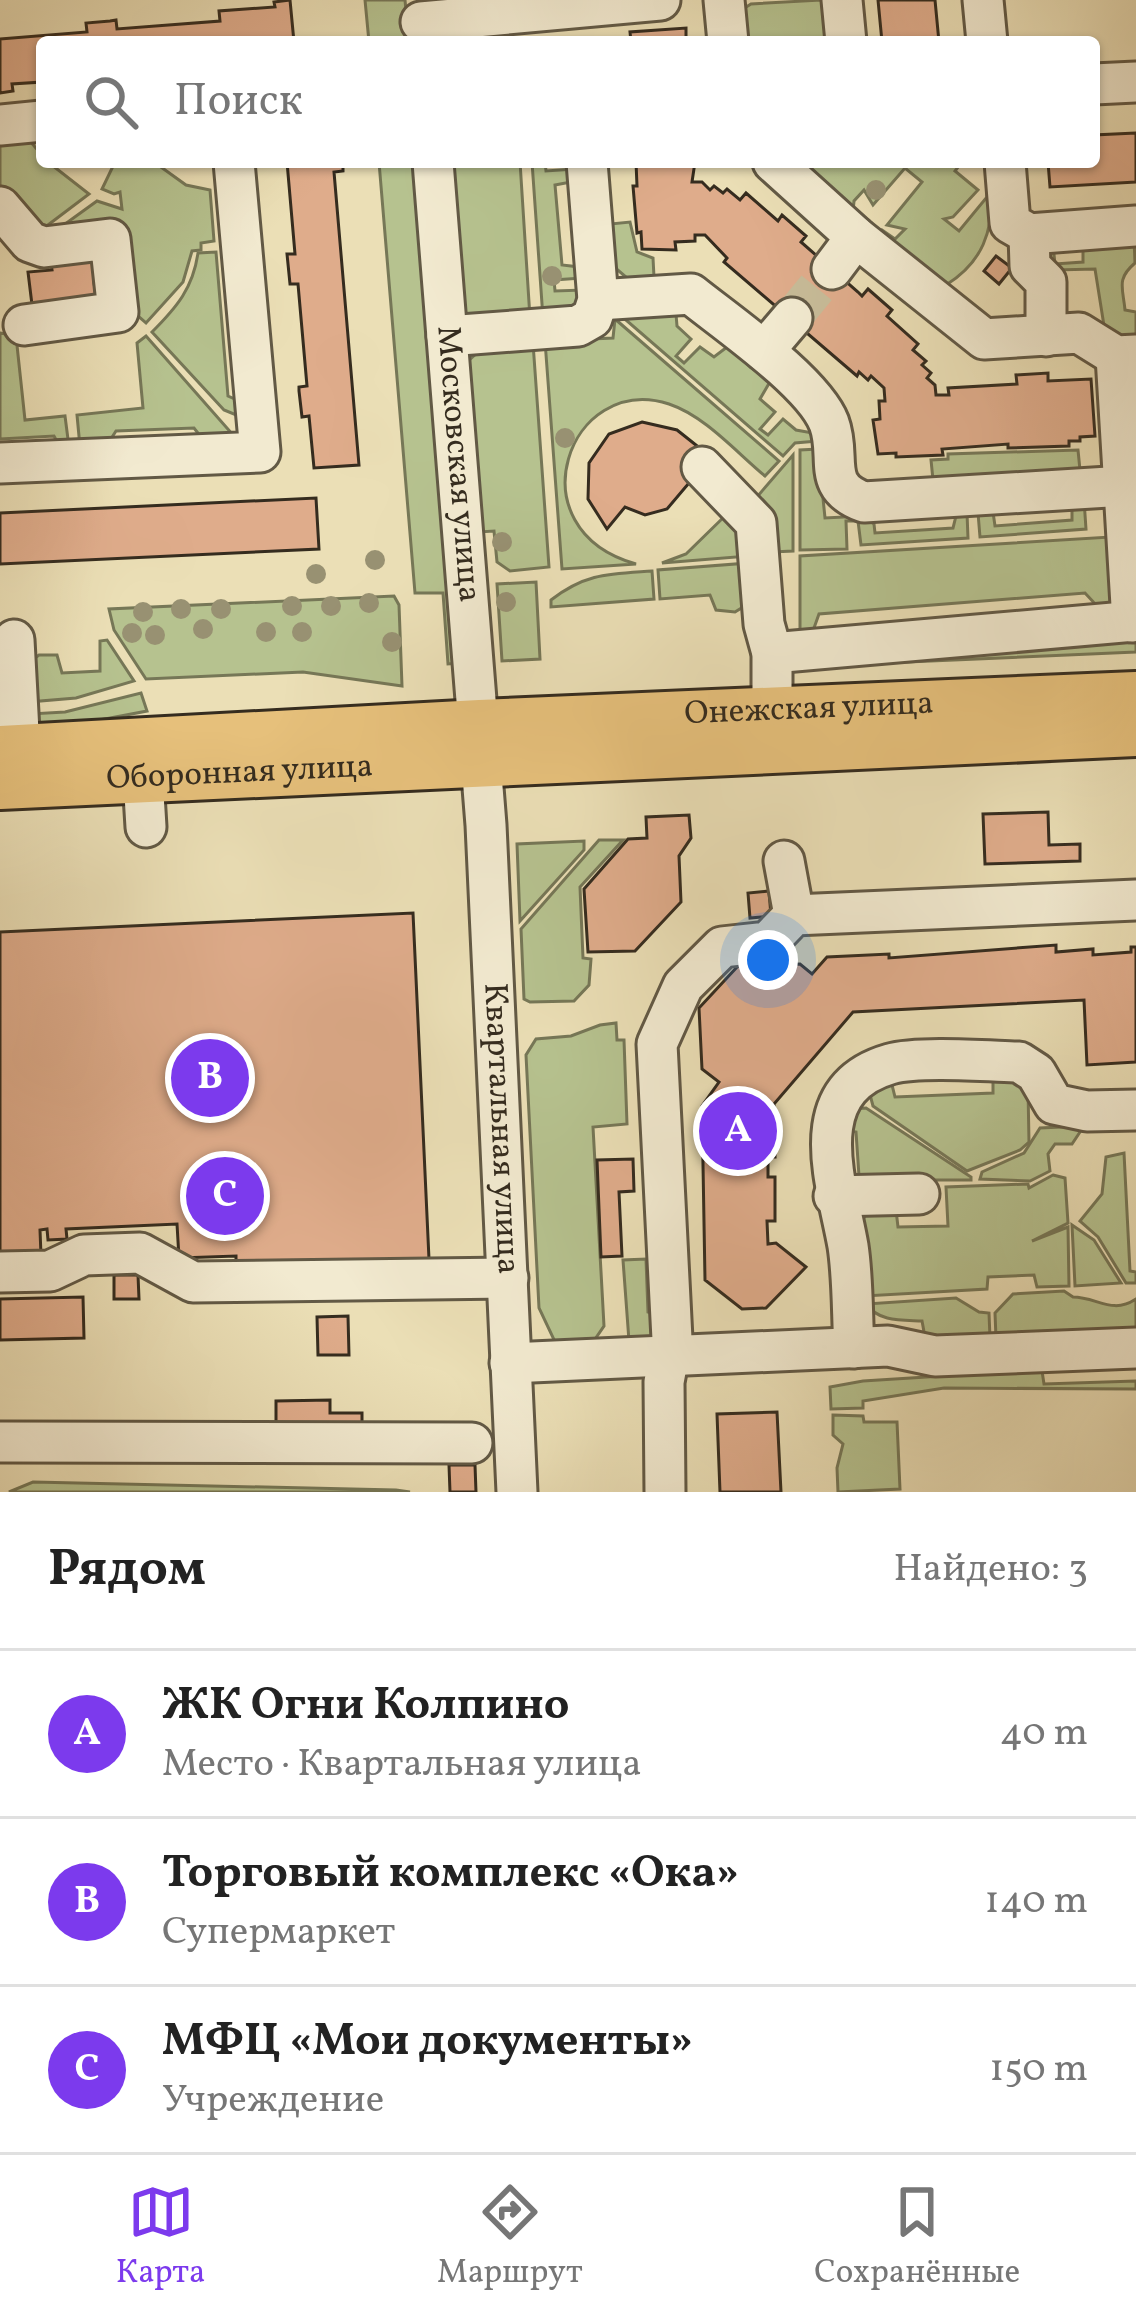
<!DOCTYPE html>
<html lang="ru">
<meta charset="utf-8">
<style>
:root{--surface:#fff;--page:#f6f6f6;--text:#222;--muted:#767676;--line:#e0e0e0;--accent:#7c3aed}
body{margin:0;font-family:Vollkorn,serif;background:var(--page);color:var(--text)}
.you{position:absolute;left:768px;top:960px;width:42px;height:42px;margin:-30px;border:9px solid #fff;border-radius:50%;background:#1a73e8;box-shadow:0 0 0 18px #1a73e833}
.badge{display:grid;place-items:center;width:78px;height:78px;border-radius:50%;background:var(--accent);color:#fff;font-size:39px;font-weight:700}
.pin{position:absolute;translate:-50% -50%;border:6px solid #fff;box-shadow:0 3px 12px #0006}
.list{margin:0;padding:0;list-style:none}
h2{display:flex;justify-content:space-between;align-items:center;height:156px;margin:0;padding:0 48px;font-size:51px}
h2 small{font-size:39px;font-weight:400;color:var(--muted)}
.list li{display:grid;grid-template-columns:78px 1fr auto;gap:36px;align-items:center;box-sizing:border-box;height:168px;padding:0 48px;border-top:3px solid var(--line)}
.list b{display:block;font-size:45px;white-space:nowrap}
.list p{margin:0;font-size:39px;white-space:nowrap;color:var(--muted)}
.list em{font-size:39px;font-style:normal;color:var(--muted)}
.icon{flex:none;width:66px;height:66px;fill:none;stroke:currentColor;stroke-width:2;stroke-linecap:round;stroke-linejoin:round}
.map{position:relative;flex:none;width:1136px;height:1492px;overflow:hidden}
.search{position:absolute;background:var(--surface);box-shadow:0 3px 9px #0004;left:36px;right:36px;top:36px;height:132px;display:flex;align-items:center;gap:30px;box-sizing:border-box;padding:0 42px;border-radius:12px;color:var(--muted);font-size:45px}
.sheet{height:660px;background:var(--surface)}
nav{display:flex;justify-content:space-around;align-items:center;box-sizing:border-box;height:168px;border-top:3px solid var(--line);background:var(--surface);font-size:33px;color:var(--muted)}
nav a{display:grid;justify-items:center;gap:6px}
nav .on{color:var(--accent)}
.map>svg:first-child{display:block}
.green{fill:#b6c28f;stroke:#767757;stroke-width:3}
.building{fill:#dfac8b;stroke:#352c1f;stroke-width:3}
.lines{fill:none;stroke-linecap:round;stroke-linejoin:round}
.minor-tunnel{stroke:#c7bb98;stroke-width:39;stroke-dasharray:39 20;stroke-linecap:butt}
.minor-casing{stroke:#625945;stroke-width:45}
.major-casing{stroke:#352c1f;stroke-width:54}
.minor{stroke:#f2ead0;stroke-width:39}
.major{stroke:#e6c07b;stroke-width:48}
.tree{fill:#989172}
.labels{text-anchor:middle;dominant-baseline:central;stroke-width:12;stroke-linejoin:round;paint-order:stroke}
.street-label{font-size:33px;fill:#352c1f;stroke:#f2ead0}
</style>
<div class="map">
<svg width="1136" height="1492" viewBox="0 0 1136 1492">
<rect width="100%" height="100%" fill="#ebdfb6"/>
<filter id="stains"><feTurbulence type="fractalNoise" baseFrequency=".00167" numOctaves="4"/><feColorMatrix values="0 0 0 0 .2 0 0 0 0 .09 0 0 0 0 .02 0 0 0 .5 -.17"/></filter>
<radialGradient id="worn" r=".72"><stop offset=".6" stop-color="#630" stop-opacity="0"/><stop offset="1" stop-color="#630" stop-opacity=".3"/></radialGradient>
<!-- green -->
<g class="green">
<path d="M 365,0 L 405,0 L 409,42 L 369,42 Z"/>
<path d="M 821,0 L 828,8 L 834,42 L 744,42 L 743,9 L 751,4 Z"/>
<path d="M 29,140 L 42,155 L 42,162 L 48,162 L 89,194 L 40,231 L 0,198 L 0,142 Z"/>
<path d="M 115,162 L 154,162 L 186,185 L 210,190 L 214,241 L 201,243 L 201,250 L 192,251 L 183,282 L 146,323 L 47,237 L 97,201 L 122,209 L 120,192 L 114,194 L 102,189 Z"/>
<path d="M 379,162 L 419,162 L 461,663 L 448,664 L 443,593 L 415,593 Z"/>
<path d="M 448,162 L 520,162 L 530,318 L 465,314 Z"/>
<path d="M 532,162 L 545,162 L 546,171 L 575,169 L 571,182 L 555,185 L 562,265 L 579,267 L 583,278 L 554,280 L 555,291 L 583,290 L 584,307 L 543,318 Z"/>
<path d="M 794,162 L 962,162 L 955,171 L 978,190 L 953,217 L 944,219 L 959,231 L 987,197 L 987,192 L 992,190 C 993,231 983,262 946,285 L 878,235 L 882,230 L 895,239 L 905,229 L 887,225 L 922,182 L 905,168 L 873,205 L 864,190 L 854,201 L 853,212 Z"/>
<path d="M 630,222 L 637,252 L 653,258 L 654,277 L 627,278 L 613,266 L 610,224 Z"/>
<path d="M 1134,238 L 1135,263 C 1116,279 1123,288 1125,310 L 1136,312 L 1136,340 L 1125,341 L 1105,332 L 1095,269 L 1055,270 L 1044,246 L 1053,245 L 1055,264 L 1083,262 L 1083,247 Z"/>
<path d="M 216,252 L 228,396 L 246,404 L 246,419 L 224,410 L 152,332 C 177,307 193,288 198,253 Z"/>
<path d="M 619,314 L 676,314 L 677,326 L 691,339 L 676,356 L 684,363 L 700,347 L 714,357 L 731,344 L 771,380 L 760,399 L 775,412 L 760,429 L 768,435 L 783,419 L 796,430 L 813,433 L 818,441 L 795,443 L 783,456 Z"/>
<path d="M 615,319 L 779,461 L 765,476 C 736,452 705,416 669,404 C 569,372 512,529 636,564 L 562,569 L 545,341 L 613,338 Z"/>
<path d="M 0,333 L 16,336 L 25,420 L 65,416 L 69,447 L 60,447 L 54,436 L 0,439 Z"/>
<path d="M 146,336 L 234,436 L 205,442 L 194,428 L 116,431 L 107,445 L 80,447 L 77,415 L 143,408 L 137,343 Z"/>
<path d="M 533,343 L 549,567 L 510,571 L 497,562 L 494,531 L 479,532 L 466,363 L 477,353 Z"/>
<path d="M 818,449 L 825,518 L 863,516 L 874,524 L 875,533 L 953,528 L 957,512 L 993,512 L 995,526 L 1072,520 L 1072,508 L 1084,500 L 1086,529 L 980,537 L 978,513 L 967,513 L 968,538 L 861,545 L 858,521 L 846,521 L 847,549 L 800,550 L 800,450 Z"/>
<path d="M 1078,450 L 1080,470 L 933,480 L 931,460 L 948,459 L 948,454 Z"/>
<path d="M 793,455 L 793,551 L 772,552 L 756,498 Z"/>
<path d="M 728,513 L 739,523 L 749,556 L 662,563 L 686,554 Z"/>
<path d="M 1110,537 L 1113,599 L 1107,606 L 1098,607 L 1085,593 L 819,614 L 814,628 L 800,634 L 800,556 Z"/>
<path d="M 749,563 L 743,607 L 735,612 L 716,610 L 710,595 L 660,599 L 658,570 Z"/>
<path d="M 652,571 L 654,599 L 551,607 L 551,600 C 586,573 609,574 652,571 Z"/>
<path d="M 536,582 L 540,659 L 502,661 L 497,584 Z"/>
<path d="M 394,596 L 399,605 L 402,686 L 303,672 L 146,679 L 114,630 L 109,609 Z"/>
<path d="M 1136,639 L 1136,652 L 791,667 Z"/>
<path d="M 107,640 L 134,681 L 76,698 L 28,702 L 31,661 L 39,655 L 57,655 L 62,673 L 100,671 L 100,641 Z"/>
<path d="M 141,693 L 147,711 L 68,726 L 36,728 L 29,714 L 65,712 Z"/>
<path d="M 599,840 L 623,840 L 580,887 L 583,958 L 591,959 L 589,985 L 574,1001 L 530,1002 L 524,999 L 521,929 Z"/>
<path d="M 584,841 L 584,850 L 520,921 L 517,844 Z"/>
<path d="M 616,1023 L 617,1040 L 624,1040 L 627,1124 L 593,1127 L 604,1326 L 593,1342 L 556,1344 L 539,1308 L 526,1055 L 536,1039 L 571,1036 L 600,1025 Z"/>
<path d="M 1001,1072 L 1028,1089 L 1029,1142 L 1020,1150 L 967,1171 L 873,1106 L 869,1091 L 885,1080 L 892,1085 L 895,1097 L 993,1093 L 993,1078 Z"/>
<path d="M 866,1108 L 971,1177 L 971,1180 L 865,1180 L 859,1176 L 856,1132 L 849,1131 L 853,1109 Z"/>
<path d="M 1084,1126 L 1072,1144 L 1055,1144 L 1048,1154 L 1050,1171 L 1030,1181 L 980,1179 L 982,1172 L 1024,1153 L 1040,1128 Z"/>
<path d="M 1124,1153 L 1130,1271 L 1136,1272 L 1136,1283 L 1126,1283 L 1098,1237 L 1080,1221 L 1102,1194 L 1106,1157 Z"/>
<path d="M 1053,1175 L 1065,1178 L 1068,1223 L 1032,1241 L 1068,1227 L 1069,1286 L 1037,1287 L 1034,1275 L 988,1277 L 987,1289 L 865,1296 L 862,1221 L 868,1211 L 896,1210 L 898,1227 L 948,1226 L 946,1187 L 1028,1184 L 1029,1188 Z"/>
<path d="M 1072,1225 L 1094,1240 L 1121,1283 L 1075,1286 Z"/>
<path d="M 646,1259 L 648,1312 L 653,1313 L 652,1340 L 629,1341 L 623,1260 Z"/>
<path d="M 1064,1291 L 1073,1297 C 1097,1297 1112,1315 1136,1299 L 1136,1330 L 996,1338 L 995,1313 L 1013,1294 Z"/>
<path d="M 956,1298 L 979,1312 L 989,1313 L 990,1338 L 925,1337 L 922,1321 C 901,1320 879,1322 866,1304 Z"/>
<path d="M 1038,1370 L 1042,1371 L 1044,1384 L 1136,1381 L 1136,1389 L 944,1388 L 863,1401 L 863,1408 L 831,1409 L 830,1387 L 863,1381 Z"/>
<path d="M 833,1415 L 863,1416 L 864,1422 L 897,1422 L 900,1489 L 838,1492 L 837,1468 L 843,1444 L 833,1435 Z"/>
<path d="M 33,1482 L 396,1490 L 410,1492 L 9,1492 Z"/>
</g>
<!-- building -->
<g class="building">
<path d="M 290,0 L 294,42 L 42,42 L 42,82 L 12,84 L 13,91 L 0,93 L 0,39 L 87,32 L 86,23 L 110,21 L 116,20 L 117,29 L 220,21 L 219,11 L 275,7 L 274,2 Z"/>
<path d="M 878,0 L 935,0 L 939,42 L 882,42 Z"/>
<path d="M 686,28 L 686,42 L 631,42 L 630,32 Z"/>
<path d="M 1136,133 L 1136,182 L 1050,187 L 1048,162 L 1094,162 L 1094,135 Z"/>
<path d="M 287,162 L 343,162 L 343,171 L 334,172 L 359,465 L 314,468 L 309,416 L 302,417 L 299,391 L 299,387 L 307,386 L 298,284 L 290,284 L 287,254 L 295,254 Z"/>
<path d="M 636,162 L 695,162 L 692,182 L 702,182 L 710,190 L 714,186 L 723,193 L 727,189 L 740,200 L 746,193 L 778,221 L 782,215 L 806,236 L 801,242 L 858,292 L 862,296 L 868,289 L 892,310 L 887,316 L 918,344 L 913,350 L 926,361 L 922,365 L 931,373 L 927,378 L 935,385 L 936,395 L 949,395 L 948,388 L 1017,384 L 1016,375 L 1048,373 L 1048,381 L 1091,379 L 1095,436 L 1080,437 L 1080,441 L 1069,441 L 1069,446 L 1008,448 L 1008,444 L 942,449 L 943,455 L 896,457 L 896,453 L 878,454 L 873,420 L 880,419 L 879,401 L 885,401 L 884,388 L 871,376 L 868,380 L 859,372 L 857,376 L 724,262 L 727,258 L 705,235 L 695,235 L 695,241 L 675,242 L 676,250 L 642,249 L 641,232 L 637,233 L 633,186 L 637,186 Z"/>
<path d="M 103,252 L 106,281 L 94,282 L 97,306 L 33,313 L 28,272 L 52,270 L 50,259 Z"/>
<path d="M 996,256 L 1012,268 L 999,284 L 984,271 Z"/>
<path d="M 642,422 L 677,430 L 711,457 L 667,509 L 645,515 L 625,507 L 607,529 L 588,499 L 589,463 L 609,434 Z"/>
<path d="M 316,498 L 319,549 L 0,564 L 0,513 Z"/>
<path d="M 1048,812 L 1049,845 L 1080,844 L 1080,861 L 985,864 L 983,814 Z"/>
<path d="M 689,815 L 691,838 L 679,856 L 681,902 L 635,951 L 588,952 L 584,889 L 628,839 L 647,838 L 646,817 Z"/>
<path d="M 769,891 L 771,916 L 750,918 L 748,893 Z"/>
<path d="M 413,913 L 429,1259 L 236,1268 L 236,1256 L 179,1258 L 177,1224 L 66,1229 L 67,1239 L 48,1240 L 47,1229 L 40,1230 L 41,1255 L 0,1257 L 0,932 Z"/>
<path d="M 1056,945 L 1056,952 L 1093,949 L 1093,955 L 1131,952 L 1131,947 L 1136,947 L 1136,1062 L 1087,1065 L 1084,1000 L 853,1012 L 774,1104 L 775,1157 L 768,1157 L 768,1177 L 775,1177 L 775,1221 L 767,1221 L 768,1244 L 776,1243 L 806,1267 L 766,1308 L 742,1309 L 705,1280 L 702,1106 L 719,1082 L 702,1069 L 699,1008 L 738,966 L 800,964 L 812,974 L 827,957 L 889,954 L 889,958 Z"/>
<path d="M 633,1159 L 634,1191 L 619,1192 L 622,1256 L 601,1257 L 597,1160 Z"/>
<path d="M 114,1275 L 138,1275 L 139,1299 L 114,1299 Z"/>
<path d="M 83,1297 L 84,1338 L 0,1340 L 0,1299 Z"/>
<path d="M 348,1316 L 349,1355 L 318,1355 L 317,1317 Z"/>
<path d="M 330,1400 L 330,1413 L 362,1413 L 362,1425 L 276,1426 L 276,1401 Z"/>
<path d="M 777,1412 L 781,1492 L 720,1492 L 717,1414 Z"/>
<path d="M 449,1465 L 475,1465 L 476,1492 L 450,1492 Z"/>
</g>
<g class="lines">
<!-- minor-tunnel -->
<path class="minor-tunnel" d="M 792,318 L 832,269"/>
<!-- minor casing -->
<g class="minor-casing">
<g id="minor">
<path d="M 724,0 L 728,42"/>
<path d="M 842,0 L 846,42"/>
<path d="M 983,0 L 987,42"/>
<path d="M 421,22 L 660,0"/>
<path d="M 1094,84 L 1136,82"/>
<path d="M 0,125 L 42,121"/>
<path id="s1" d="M 433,162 L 486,825 L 517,1492"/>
<path d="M 773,162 L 856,237 L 984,339 L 1079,333 L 1116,356 L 1136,355"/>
<path d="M 1005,162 L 1010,223 L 1029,234 L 1136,226"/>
<path d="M 0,207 L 30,242 L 44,247 L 110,239 L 118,312 L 24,325"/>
<path d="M 1029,234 L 1030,266 L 1046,282 L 1046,336"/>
<path d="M 832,269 L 856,237"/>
<path d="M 598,300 L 691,294 C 727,323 813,382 829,423 C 842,458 820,486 864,502 L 1125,486"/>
<path d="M 447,336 L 578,326 L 592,318 L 598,300 L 587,162"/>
<path d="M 764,351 L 792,318"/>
<path d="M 1116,356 L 1132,622"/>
<path d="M 0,463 L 260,452 L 234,162"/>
<path d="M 702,467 L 756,523 L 764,624 L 772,653 L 772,713"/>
<path d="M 14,640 L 20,750"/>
<path d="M 772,653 L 1136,621"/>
<path d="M 143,778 L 146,827"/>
<path d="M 784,861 L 794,915"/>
<path d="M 834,1196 L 919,1194"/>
<path d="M 0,1272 L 50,1271 L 84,1255 L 140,1253 L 193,1282 L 508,1278"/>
<path d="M 854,1348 C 852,1314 853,1279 848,1246 C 837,1183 801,1090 890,1064 C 919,1056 986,1061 1019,1062 L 1036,1073 L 1054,1104 L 1087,1111 L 1136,1110"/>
<path d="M 510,1363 L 888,1346 L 935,1356 L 1136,1348"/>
<path d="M 0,1442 L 472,1443"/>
<path d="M 665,1492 L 664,1382 L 672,1339 L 657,1044 L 683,986 L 722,947 L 768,942 L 794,915 L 1136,900"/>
</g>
</g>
<!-- major casing -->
<g class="major-casing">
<g id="major">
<path id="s2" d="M 0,750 L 480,724 L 1136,696"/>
<path id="s3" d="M 0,785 L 1136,732"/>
</g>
</g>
<!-- minor -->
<use href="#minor" class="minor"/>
<!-- major -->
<use href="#major" class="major"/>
</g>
<!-- trees -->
<g class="tree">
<circle cx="876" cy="190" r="10"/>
<circle cx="552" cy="276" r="10"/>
<circle cx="565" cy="438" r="10"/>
<circle cx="502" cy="542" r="10"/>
<circle cx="375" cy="560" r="10"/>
<circle cx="316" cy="574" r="10"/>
<circle cx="506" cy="602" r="10"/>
<circle cx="369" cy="603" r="10"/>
<circle cx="292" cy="606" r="10"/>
<circle cx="331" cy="606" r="10"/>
<circle cx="181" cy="609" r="10"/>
<circle cx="221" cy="609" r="10"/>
<circle cx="143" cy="612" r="10"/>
<circle cx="203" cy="629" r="10"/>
<circle cx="266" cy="632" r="10"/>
<circle cx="302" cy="632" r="10"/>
<circle cx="132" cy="633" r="10"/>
<circle cx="155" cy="635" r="10"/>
<circle cx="392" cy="642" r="10"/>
</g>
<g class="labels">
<!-- street labels -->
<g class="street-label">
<text stroke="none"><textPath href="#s1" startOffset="303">Московская улица</textPath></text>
<text stroke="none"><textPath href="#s2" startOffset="810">Онежская улица</textPath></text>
<text stroke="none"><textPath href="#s3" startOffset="240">Оборонная улица</textPath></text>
<text stroke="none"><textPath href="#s1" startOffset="969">Квартальная улица</textPath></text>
</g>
</g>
<rect width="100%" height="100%" filter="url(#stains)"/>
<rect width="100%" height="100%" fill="url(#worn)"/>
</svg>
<div class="you"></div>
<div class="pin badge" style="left:738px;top:1131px">A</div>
<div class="pin badge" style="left:210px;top:1078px">B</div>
<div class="pin badge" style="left:225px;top:1196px">C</div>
<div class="search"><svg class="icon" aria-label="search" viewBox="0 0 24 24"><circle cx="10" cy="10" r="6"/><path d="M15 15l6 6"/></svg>Поиск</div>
</div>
<section class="sheet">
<h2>Рядом<small>Найдено: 3</small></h2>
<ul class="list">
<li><span class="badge">A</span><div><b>ЖК Огни Колпино</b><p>Место · Квартальная улица</p></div><em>40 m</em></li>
<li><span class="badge">B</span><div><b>Торговый комплекс «Ока»</b><p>Супермаркет</p></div><em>140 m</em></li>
<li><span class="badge">C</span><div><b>МФЦ «Мои документы»</b><p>Учреждение</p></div><em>150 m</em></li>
</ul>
</section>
<nav>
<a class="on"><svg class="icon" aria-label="map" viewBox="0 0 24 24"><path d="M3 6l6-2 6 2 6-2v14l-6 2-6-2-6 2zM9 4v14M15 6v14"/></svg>Карта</a>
<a><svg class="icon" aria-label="directions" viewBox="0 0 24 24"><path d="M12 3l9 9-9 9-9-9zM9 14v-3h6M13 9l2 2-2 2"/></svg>Маршрут</a>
<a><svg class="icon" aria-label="saved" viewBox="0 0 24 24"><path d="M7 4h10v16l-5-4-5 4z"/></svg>Сохранённые</a>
</nav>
